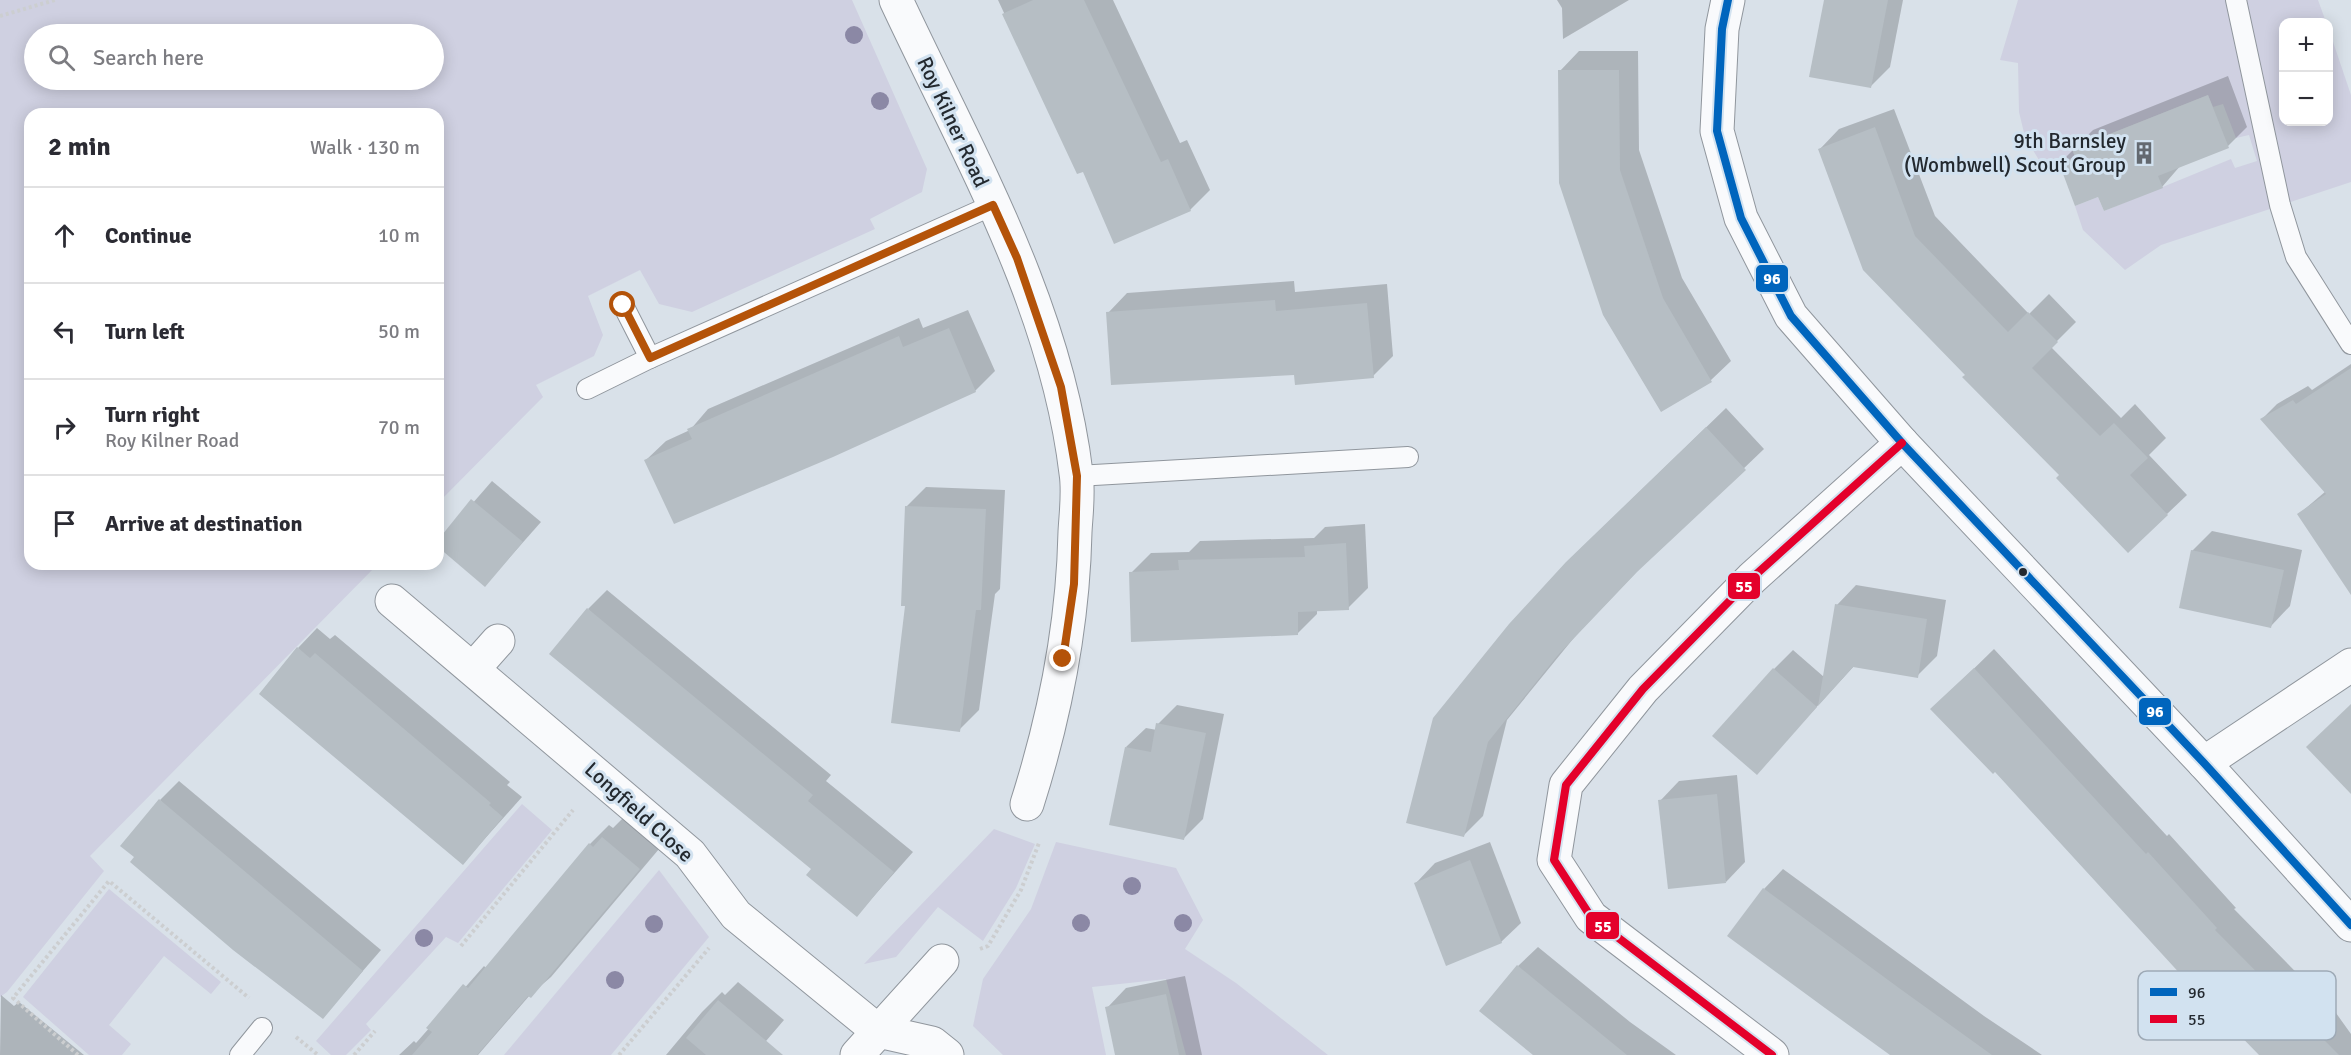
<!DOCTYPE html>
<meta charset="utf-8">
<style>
:root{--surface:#fff;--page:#f7f7f7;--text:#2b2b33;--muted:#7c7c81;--line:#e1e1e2}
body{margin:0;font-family:Signika,sans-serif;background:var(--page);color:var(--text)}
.controls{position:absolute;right:18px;top:18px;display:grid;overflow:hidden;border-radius:12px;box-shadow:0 3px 15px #0003}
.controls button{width:54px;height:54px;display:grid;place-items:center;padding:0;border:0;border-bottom:2px solid var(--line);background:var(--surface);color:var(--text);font:30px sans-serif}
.stop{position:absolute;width:18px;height:18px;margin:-14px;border:4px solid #b45309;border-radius:50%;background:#fff}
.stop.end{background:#b45309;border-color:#fff;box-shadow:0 2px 6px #0008}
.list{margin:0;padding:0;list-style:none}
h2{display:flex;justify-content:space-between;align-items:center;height:78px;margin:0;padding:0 24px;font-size:26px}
h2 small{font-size:20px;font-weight:400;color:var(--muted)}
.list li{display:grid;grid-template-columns:39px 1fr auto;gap:18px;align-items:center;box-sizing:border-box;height:96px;padding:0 24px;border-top:2px solid var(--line)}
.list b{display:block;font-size:22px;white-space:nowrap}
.list p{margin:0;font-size:20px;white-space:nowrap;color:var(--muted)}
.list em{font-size:20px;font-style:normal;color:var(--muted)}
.icon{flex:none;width:33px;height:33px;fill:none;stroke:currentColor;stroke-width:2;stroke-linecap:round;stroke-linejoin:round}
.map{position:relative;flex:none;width:2351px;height:1055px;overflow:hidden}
.search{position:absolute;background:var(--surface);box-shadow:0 3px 15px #0003;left:24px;top:24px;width:420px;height:66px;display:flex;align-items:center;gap:15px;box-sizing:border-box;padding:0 21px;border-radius:33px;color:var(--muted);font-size:22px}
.panel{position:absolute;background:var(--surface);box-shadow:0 3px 15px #0003;left:24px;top:108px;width:420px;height:462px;border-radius:18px}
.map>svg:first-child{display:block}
.green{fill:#cfd0e1;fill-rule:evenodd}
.shadow{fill:#0003}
.building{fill:#b6bec4}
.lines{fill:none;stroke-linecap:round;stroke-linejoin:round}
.service-casing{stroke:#90969d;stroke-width:22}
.minor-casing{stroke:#90969d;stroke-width:35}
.path{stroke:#ccced0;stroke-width:4;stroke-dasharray:3 3;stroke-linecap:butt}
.service{stroke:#f9fafc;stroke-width:20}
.minor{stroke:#f9fafc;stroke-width:33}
.bus-1-casing{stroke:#d2e2f0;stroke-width:12}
.bus-2-casing{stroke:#d2e2f0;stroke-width:12}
.bus-1{stroke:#0065bd;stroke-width:8}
.bus-2{stroke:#e4002b;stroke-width:8}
.tree{fill:#8b88a5}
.route{stroke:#b45309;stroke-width:8}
.bus-dot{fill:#23292f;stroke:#d2e2f0;stroke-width:2}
.labels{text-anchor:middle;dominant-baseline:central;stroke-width:6;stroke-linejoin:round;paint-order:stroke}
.street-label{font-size:21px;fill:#23292f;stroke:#d2e2f0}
.poi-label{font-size:21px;fill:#23292f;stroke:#d2e2f0;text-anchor:end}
.key{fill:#d2e2f0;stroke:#9eaab6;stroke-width:1.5}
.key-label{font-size:16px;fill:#23292f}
.line-badge{stroke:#d2e2f0;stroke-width:2}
.badge-label{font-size:16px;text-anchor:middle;font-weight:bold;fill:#fff}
</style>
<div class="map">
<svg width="2351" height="1055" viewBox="0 0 2351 1055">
<rect width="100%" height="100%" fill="#d9e1e9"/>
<!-- green -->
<g class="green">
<path d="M 0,0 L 852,0 L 927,169 L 922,192 L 870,219 L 875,229 L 692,312 L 659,304 L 640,270 L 588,296 L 603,335 L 594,356 L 536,385 L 543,397 L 438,503 L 438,114 L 30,114 L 30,564 L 378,564 L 90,856 L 104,871 L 7,992 L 0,997 ZM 34,34 L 434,34 L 434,80 L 34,80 Z"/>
<path d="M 2018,0 L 2318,0 L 2326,22 L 2284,22 L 2284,122 L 2328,122 L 2329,30 L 2351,95 L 2351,182 L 2161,245 L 2125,270 L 2083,230 L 2075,206 L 2098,197 L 2104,211 L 2231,159 L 2235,168 L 2257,161 L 2249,135 L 2236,138 L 2223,104 L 2213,107 L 2208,95 L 2072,149 L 2075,157 L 2045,170 L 2025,137 L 2019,112 L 2018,63 L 2000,60 Z"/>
<path d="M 522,804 L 552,830 L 458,943 L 446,937 L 366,1024 L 371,1030 L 346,1055 L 331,1055 L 316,1041 Z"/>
<path d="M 994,829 L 1035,844 L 1016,888 L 983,941 L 938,907 L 896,957 L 864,964 Z"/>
<path d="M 1056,842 L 1176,868 L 1203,920 L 1185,949 L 1236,983 L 1328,1055 L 1186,1055 L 1166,979 L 1092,987 L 1106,1055 L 1003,1055 L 973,1026 L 983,979 L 1031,909 Z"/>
<path d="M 659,870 L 709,937 L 611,1055 L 504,1055 Z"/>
<path d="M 109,889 L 221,982 L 211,994 L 164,956 L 109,1025 L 131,1044 L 122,1055 L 89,1055 L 23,997 Z"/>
</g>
<!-- shadow -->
<g class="shadow">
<path d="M 998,0 L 1113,0 L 1180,143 L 1187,140 L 1210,190 L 1190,210 L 1084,170 L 1078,172 Z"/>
<path d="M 1557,0 L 1629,0 L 1563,39 L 1562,8 Z"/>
<path d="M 1825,0 L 1903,0 L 1890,67 L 1870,87 Z"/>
<path d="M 1579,51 L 1638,51 L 1639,150 L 1682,278 L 1731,361 L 1711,380 L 1662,410 L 1560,71 Z"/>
<path d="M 2228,76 L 2247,127 L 2228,146 L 2181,165 L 2162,187 L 2099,195 L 2060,163 L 2093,130 Z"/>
<path d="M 1894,109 L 1935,216 L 2029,314 L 2049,294 L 2076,322 L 2051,347 L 2121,418 L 2135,404 L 2166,438 L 2149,455 L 2187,495 L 2167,514 L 2061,475 L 1967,375 L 1820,149 L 1839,129 Z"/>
<path d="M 1294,281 L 1295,292 L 1387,284 L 1393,356 L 1373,376 L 1296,373 L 1108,313 L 1127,293 Z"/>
<path d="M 968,310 L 995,371 L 975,391 L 646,460 L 666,441 L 690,430 L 708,409 L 919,318 L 923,328 Z"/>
<path d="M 2351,364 L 2351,574 L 2299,514 L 2326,491 L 2262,419 L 2277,404 L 2308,386 L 2312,390 Z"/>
<path d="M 1726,408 L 1764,449 L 1645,563 L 1577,634 L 1507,720 L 1483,816 L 1463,836 L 1408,822 L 1588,542 Z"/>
<path d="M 492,481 L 541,522 L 485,585 L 438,543 Z"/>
<path d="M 926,487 L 1005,490 L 1000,589 L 995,594 L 979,710 L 959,730 L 907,605 L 907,506 Z"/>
<path d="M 1365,524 L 1368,588 L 1348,608 L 1317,610 L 1317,614 L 1298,633 L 1131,573 L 1151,553 L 1189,552 L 1200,541 L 1314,538 L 1325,527 Z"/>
<path d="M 2212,531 L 2302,550 L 2290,606 L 2271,626 L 2192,551 Z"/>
<path d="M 1856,585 L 1946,600 L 1937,656 L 1917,676 L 1855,665 L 1756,773 L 1774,669 L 1793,650 L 1824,677 L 1837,605 Z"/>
<path d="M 607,590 L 831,775 L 826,781 L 913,852 L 857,915 L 813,869 L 588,609 Z"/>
<path d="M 317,628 L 330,639 L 335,635 L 510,782 L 507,785 L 522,797 L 463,863 L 298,648 Z"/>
<path d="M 1994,649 L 2167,836 L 2169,834 L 2236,908 L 2234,909 L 2336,1013 L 2351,1034 L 2351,1055 L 2261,1055 L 1995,770 L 1952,690 Z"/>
<path d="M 1177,705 L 1224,714 L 1203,819 L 1184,838 L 1126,747 L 1146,728 L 1157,730 L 1158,724 Z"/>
<path d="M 1737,775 L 1745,862 L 1726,882 L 1660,801 L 1679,781 Z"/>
<path d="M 179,781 L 381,950 L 323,1017 L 160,800 Z"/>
<path d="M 623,818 L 659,849 L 551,977 L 530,995 L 478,1055 L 399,1055 L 414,1041 L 416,1043 L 484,966 L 486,968 L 590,844 L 609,825 L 613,828 Z"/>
<path d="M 1490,842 L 1521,923 L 1501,942 L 1416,883 L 1435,863 Z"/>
<path d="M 1783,869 L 1984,1016 L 2042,1055 L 1894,1055 L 1764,889 Z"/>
<path d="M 1538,947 L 1630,1022 L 1676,1055 L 1534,1055 L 1518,966 Z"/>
<path d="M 1185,976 L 1202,1055 L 1117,1055 L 1107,1008 L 1126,988 Z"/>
<path d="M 738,982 L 784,1020 L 754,1055 L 666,1055 L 702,1012 L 722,992 L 725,995 Z"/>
<path d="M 1,995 L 14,1006 L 19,1002 L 84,1055 L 0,1055 Z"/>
</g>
<!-- building -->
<g class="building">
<path d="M 1033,0 L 1084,0 L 1161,162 L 1168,159 L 1191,211 L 1114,244 L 1083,172 L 1077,174 L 1002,14 Z"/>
<path d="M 1824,0 L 1888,0 L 1871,88 L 1809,77 Z"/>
<path d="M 1558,70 L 1619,70 L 1620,170 L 1663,298 L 1712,382 L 1661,412 L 1603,315 L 1559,183 Z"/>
<path d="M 2208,95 L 2229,148 L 2158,176 L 2163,188 L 2104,211 L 2098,197 L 2075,206 L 2059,163 L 2075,157 L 2072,149 Z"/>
<path d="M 1875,127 L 1915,236 L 2008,332 L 2028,312 L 2058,342 L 2032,368 L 2100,436 L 2114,423 L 2148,458 L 2130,475 L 2168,515 L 2128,553 L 2056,478 L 2059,475 L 1962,377 L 1965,375 L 1863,270 L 1818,149 Z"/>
<path d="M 1275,300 L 1276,311 L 1367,303 L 1374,378 L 1295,385 L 1294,375 L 1111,385 L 1106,312 Z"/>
<path d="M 949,328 L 976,392 L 833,457 L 674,524 L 644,460 L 692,439 L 687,429 L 899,336 L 903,347 Z"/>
<path d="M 2351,368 L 2351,595 L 2297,514 L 2326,494 L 2260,419 L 2293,400 L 2296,404 Z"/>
<path d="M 1706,427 L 1746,470 L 1637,572 L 1558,655 L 1488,742 L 1464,837 L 1406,823 L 1433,718 L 1509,624 L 1566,562 Z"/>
<path d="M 471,499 L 523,542 L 485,587 L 438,547 L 438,540 Z"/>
<path d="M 905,506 L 986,509 L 981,610 L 976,610 L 960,732 L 891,723 L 905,606 L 901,606 Z"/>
<path d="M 1346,543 L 1349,610 L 1298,612 L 1298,635 L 1131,642 L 1129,572 L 1179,570 L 1178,560 L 1305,557 L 1304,546 Z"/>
<path d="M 2191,550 L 2284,570 L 2271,628 L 2179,608 Z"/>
<path d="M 1835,604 L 1927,619 L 1918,678 L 1853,667 L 1818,706 Z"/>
<path d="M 587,608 L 813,795 L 808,801 L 894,872 L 857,917 L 806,875 L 811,869 L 549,654 Z"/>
<path d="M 297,647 L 310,658 L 315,653 L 491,803 L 489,805 L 503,817 L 463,865 L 259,694 Z"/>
<path d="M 1773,668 L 1817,707 L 1757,775 L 1712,736 Z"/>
<path d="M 1974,668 L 2146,854 L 2148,852 L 2217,928 L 2215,930 L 2339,1055 L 2259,1055 L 2184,978 L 1995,772 L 1993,774 L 1930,709 Z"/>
<path d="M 2351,704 L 2351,794 L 2306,747 Z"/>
<path d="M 1156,723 L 1206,733 L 1184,840 L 1109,825 L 1125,747 L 1151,752 Z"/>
<path d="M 1717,794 L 1726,883 L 1668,889 L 1658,800 Z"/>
<path d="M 159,799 L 363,971 L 323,1019 L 233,950 L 130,862 L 134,857 L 120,846 Z"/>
<path d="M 602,837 L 640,869 L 531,998 L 528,996 L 477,1055 L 412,1055 L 432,1032 L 426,1028 L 463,984 L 468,988 L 589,843 L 593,847 Z"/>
<path d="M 1470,860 L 1502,943 L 1446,966 L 1414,883 Z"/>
<path d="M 1763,888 L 1899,988 L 1992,1055 L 1890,1055 L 1825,1008 L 1727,936 Z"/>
<path d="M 1517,965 L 1551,993 L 1627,1055 L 1533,1055 L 1479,1011 Z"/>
<path d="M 1166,994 L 1179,1055 L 1115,1055 L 1105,1007 Z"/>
<path d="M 718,1000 L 783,1055 L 706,1055 L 686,1038 Z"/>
</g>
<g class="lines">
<!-- service casing -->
<g class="service-casing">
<g id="service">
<path d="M 2236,0 L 2280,205 L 2296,257 L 2351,344"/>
<path d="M 623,305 L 650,358"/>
<path d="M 587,389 L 650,358 L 993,205"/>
<path d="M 1077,476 L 1408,457"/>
<path d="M 240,1055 L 262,1028"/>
</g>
</g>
<!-- minor casing -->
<g class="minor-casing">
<g id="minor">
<path d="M 896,0 C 967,152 1056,304 1076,473 C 1079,492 1076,513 1075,532 C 1073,625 1055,716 1027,804"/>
<path d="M 1728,0 L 1722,29 L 1717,131 L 1741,218 L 1791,316 L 1902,443 L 2204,763 L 2351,925"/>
<path d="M 392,601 L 690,854 L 736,915 L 878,1031 L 932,1043 L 947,1055"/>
<path d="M 474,668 L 498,641"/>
<path d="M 2204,763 L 2351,665"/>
<path d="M 857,1055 L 942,961"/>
<path d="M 1772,1055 L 1591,917 L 1554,860 L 1566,785 L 1643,689 L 1752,578 L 1902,443"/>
</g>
</g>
<!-- path -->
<g class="path">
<path d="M 0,16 L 55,0"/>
<path d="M 461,946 L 573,810"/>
<path d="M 980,949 L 988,946 L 1021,890 L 1039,843"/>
<path d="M 296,1037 L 318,1055"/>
<path d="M 78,1055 L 13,998 L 109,881 L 249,998"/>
<path d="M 354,1055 L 375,1031"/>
<path d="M 619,1055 L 709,948"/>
</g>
<!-- service -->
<use href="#service" class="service"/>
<!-- minor -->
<use href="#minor" class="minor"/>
<!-- bus-1 casing -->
<g class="bus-1-casing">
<path id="bus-1" d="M 1728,0 L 1722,29 L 1717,131 L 1741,218 L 1791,316 L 1902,443 L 2204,763 L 2351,925"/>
</g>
<!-- bus-2 casing -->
<g class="bus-2-casing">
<path id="bus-2" d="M 1772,1055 L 1591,917 L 1554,860 L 1566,785 L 1643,689 L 1752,578 L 1902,443"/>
</g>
<!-- bus-1 -->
<use href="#bus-1" class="bus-1"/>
<!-- bus-2 -->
<use href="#bus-2" class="bus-2"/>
</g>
<!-- trees -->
<g class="tree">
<circle cx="854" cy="35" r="9"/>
<circle cx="880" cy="101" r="9"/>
<circle cx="1132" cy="886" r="9"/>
<circle cx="1081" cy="923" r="9"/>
<circle cx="1183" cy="923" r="9"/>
<circle cx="654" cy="924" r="9"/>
<circle cx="424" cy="938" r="9"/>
<circle cx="615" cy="980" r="9"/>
</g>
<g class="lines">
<!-- route -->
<path class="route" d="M 623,305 L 650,358 L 993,205 L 1017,258 L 1061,387 L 1077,476 L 1074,584 L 1063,659"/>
</g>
<!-- icons -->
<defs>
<g id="building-bare" transform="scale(1.8)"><path d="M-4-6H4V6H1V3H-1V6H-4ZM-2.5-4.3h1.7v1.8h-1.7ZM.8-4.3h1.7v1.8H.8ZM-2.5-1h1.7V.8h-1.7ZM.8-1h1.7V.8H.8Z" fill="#636970" stroke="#d2e2f0" stroke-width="2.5" paint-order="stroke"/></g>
</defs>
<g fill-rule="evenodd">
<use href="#building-bare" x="2144" y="153"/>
</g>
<!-- markers -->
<circle class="bus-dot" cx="2023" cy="572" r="5"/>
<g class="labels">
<!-- street labels -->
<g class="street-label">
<text transform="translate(953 122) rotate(65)">Roy Kilner Road</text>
<text transform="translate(639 812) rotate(42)">Longfield Close</text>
</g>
<!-- poi labels -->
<g class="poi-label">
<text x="2126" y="141">9th Barnsley<tspan x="2126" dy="24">(Wombwell) Scout Group</tspan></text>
</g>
</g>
<!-- legend -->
<rect x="2138" y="971" width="198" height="69" rx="9" class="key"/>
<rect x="2150" y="988" width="27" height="8" fill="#0065bd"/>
<rect x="2150" y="1015" width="27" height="8" fill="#e4002b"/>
<g class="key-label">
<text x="2188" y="998">96</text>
<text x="2188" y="1025">55</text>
</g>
<g class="line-badge">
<rect x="1755" y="264" width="34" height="29" rx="6" fill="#0065bd"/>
<rect x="1727" y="572" width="34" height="28" rx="6" fill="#e4002b"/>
<rect x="2138" y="697" width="34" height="29" rx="6" fill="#0065bd"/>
<rect x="1585" y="911" width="35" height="29" rx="6" fill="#e4002b"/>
</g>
<g class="badge-label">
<text x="1772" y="284">96</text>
<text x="1744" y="592">55</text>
<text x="2155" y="717">96</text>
<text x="1603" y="932">55</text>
</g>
</svg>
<div class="controls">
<button>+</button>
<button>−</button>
</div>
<div class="stop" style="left:623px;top:305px"></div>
<div class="stop end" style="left:1063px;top:659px"></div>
<div class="search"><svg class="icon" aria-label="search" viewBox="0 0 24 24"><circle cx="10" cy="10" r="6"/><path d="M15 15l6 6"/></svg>Search here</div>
<section class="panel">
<h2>2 min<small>Walk · 130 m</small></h2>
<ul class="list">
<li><svg class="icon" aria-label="ahead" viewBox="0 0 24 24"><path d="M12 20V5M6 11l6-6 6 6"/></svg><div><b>Continue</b></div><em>10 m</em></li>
<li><svg class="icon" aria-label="left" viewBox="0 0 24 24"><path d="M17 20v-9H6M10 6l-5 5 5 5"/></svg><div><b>Turn left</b></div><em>50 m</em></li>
<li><svg class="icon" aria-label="right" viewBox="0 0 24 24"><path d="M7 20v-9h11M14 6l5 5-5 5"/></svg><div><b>Turn right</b><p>Roy Kilner Road</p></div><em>70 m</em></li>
<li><svg class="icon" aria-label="arrive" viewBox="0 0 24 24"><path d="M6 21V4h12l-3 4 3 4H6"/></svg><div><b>Arrive at destination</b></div></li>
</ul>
</section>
</div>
